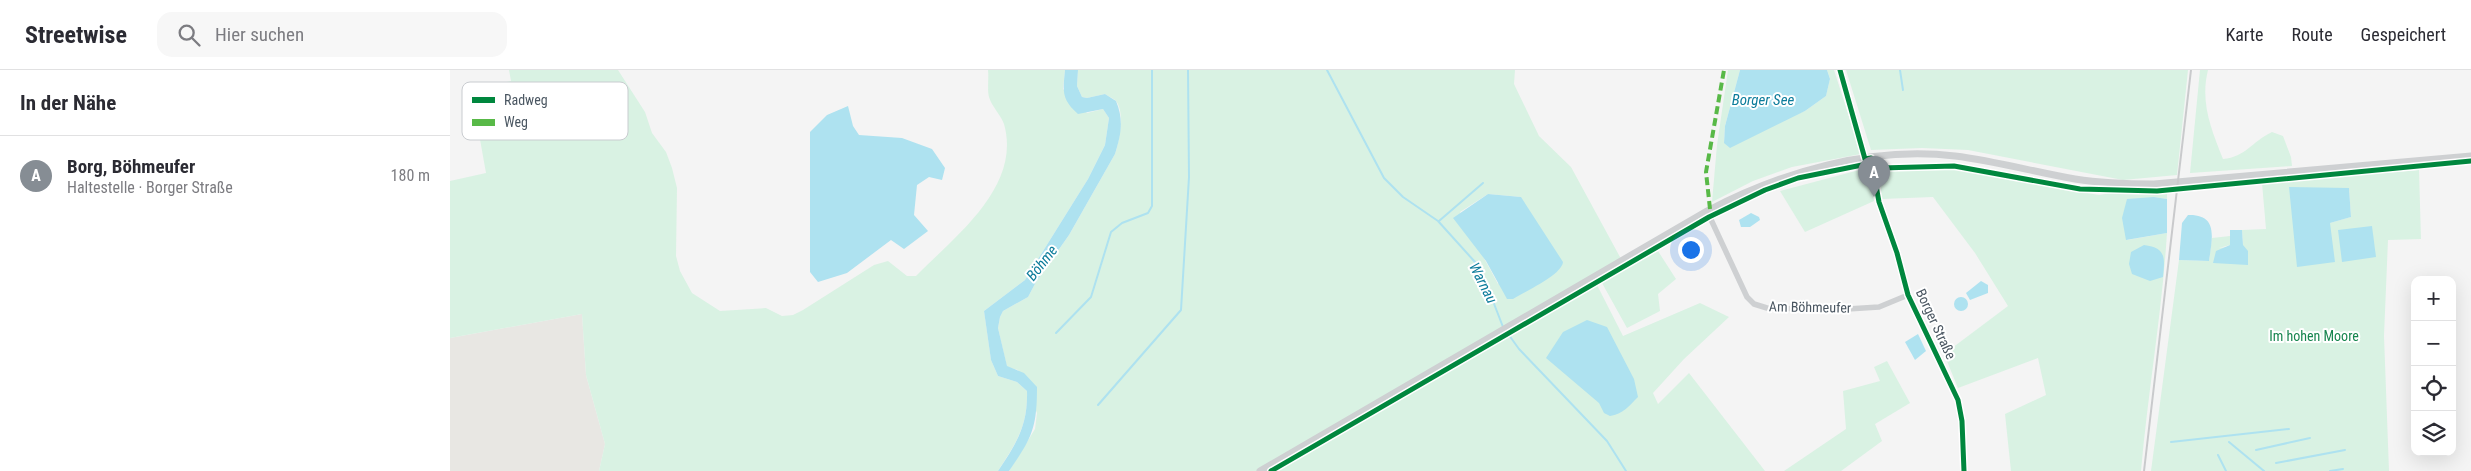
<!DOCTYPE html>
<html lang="de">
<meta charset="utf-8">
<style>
:root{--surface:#fff;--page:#f7f7f7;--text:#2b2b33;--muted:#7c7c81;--line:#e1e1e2;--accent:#868d94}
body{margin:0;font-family:"Roboto Condensed",sans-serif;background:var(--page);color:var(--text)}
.controls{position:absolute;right:15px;bottom:15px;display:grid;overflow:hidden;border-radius:10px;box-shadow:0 5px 20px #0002}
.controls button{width:45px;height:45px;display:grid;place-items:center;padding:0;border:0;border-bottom:1px solid var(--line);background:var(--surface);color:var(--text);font:25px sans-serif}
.you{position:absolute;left:1240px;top:179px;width:18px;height:18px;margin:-12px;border:4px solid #fff;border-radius:50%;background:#1a73e8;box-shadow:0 0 0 8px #1a73e833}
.badge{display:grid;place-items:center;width:32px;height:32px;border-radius:50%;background:var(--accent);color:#fff;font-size:16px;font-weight:700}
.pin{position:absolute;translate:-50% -41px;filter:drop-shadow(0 1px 2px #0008)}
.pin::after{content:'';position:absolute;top:26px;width:18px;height:15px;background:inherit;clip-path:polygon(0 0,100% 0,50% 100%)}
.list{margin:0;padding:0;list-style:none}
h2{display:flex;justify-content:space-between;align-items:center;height:65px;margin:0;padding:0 20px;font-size:21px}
h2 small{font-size:16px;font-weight:400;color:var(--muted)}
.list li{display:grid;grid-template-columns:32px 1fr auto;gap:15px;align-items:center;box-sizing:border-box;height:80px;padding:0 20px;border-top:1px solid var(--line)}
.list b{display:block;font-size:19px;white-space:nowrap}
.list p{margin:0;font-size:16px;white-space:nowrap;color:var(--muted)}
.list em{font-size:16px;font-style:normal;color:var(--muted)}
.icon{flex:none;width:28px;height:28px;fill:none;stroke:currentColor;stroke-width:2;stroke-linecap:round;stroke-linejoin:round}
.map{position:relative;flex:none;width:2021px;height:401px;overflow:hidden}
header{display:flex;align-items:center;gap:30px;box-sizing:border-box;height:70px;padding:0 25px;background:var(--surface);border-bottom:1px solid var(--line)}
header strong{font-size:24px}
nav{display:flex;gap:28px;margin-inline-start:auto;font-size:18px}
.search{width:350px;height:45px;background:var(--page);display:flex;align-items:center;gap:12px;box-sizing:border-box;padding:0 18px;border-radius:15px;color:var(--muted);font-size:19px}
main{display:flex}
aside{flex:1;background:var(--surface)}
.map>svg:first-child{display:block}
.commercial{fill:#e8e7e3}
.green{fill:#d9f2e3;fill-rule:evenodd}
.water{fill:#aee2f0}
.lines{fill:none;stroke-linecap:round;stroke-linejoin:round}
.stream{stroke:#aee2f0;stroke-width:2}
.minor{stroke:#ced0d2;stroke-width:5.5}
.tertiary{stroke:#ced0d2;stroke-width:7}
.rail{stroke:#c9cacc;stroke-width:2}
.quiet{stroke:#58b947;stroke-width:4;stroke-dasharray:8 4;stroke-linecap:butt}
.cycleway-casing{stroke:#fff;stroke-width:8}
.cycleway{stroke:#00873e;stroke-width:5}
.labels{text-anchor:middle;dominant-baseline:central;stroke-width:4;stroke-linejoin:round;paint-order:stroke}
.street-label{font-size:14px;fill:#4a5661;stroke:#fff}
.park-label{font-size:14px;fill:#17864f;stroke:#fff}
.water-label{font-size:15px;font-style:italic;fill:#0c7c9b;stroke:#fff}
.key{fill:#fff;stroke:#c9ccd0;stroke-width:1}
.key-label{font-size:14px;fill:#4a5661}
</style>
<header>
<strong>Streetwise</strong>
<div class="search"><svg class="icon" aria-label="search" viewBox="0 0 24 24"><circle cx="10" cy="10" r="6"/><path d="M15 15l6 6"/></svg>Hier suchen</div>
<nav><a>Karte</a><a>Route</a><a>Gespeichert</a></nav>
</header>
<main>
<aside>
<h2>In der Nähe<small></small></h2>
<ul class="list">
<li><span class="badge">A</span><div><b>Borg, Böhmeufer</b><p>Haltestelle · Borger Straße</p></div><em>180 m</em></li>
</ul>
</aside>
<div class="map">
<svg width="2021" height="401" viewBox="0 0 2021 401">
<rect width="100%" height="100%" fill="#f4f4f4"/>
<!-- commercial -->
<path class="commercial" d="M 132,244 L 136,305 L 155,374 L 149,401 L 0,401 L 0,268 Z"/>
<!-- green -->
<g class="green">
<path d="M 59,0 L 168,0 L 195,42 L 202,63 L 216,82 L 222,98 L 227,118 L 226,186 L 230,201 L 242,223 L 270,241 L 316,238 L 332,246 L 343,245 L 353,240 L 424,195 L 438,191 L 457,206 L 466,206 C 504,167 572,117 554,54 C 551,45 542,37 539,27 C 537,19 539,8 538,0 L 615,0 L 613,19 L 637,43 L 653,39 L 659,48 L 655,75 L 638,109 L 575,210 L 534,241 L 541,290 L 548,306 L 567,312 L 577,321 C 578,356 566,373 548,401 L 149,401 L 155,374 L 136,305 L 132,244 L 0,268 L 0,111 L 36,103 L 21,19 L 61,11 Z"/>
<path d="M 628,0 L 1065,0 L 1064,14 L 1089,66 L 1121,97 L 1176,198 L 1208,181 L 1226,209 L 1208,224 L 1210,241 L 1177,258 L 1152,213 L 1147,215 L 1173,266 L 1250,233 L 1279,247 L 1234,289 L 1203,323 L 1208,334 L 1239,303 L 1315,401 L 559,401 L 585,359 L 587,343 L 568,300 L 557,297 L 548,258 L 550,247 L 553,241 L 578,227 L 586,212 L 619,165 L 665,84 C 669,72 676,41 665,30 C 662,28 658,26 655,24 L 637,28 L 632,27 L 627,16 ZM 1038,124 L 1071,127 L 1048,214 C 1035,189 1021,167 1010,142 Z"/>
<path d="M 1278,0 L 1290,0 L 1275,56 L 1274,73 L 1355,41 L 1376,26 L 1380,9 L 1377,0 L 1384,0 L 1411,84 L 1342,97 L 1303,111 L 1262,132 L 1267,75 Z"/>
<path d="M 1396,0 L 1738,0 L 1727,105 L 1673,110 L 1518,80 L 1472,78 L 1421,80 Z"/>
<path d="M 1750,0 L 1758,0 C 1750,32 1761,59 1773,89 C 1796,87 1801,72 1822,62 L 1833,66 L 1841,87 L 1842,96 L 1740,103 Z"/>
<path d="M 1490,97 L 1649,125 L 1674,121 L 1717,122 L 1717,129 L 1704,127 L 1677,170 L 1717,163 C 1712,243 1698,321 1691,401 L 1561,401 L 1555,344 L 1596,325 L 1588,288 L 1508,318 L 1494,284 L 1558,236 L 1525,183 L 1483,127 L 1432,129 L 1428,102 Z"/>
<path d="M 1417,98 L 1424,131 L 1355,162 L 1330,121 Z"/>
<path d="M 1969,100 L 1971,169 L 1938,170 L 1934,266 L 1939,401 L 1701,401 L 1729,190 L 1759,191 L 1762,168 L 1780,166 L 1780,175 L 1769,178 L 1793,175 L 1792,160 L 1816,159 L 1812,113 ZM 1899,118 L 1901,147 L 1880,153 Z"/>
<path d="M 1437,291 L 1460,333 L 1425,354 L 1432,371 L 1391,401 L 1334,401 L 1396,359 L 1393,321 L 1430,311 L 1424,297 Z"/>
</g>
<!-- water -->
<g class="water">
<path d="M 615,0 L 628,0 L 627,16 L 632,27 L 637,28 L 655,24 L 666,31 C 674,50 671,65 665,84 L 619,165 L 586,212 L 578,227 L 553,241 L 550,247 L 548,258 L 557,296 L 574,303 L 587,317 C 587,358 582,368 559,401 L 548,401 C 566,374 578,356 577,321 L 567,312 L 548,306 L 541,290 L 534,241 L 575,210 L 638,109 L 655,75 L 659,48 L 653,39 L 628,44 C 611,29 613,21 615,0 Z"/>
<path d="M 1290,0 L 1377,0 L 1380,9 L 1376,26 L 1355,41 L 1280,78 L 1274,73 L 1275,56 Z"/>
<path d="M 398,36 L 403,56 L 409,65 L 452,68 L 482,79 L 495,98 L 492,110 L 479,107 L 467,115 L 464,145 L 478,161 L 454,179 L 441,170 L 397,203 L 368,212 L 360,202 L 360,62 L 377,45 Z"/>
<path d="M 1839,117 L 1899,118 L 1901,147 L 1880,153 L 1885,192 L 1847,197 Z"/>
<path d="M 1038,124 L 1071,127 L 1113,192 C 1112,205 1074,222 1063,229 L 1057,229 L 1036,191 L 1003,148 Z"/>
<path d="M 1704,127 L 1717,129 L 1717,163 L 1676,170 L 1672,148 L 1677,129 Z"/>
<path d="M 1301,143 L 1309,147 L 1310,150 L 1300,157 L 1291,157 L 1289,150 Z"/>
<path d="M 1738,145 C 1769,144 1762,169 1759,191 L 1729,190 L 1732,153 Z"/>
<path d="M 1922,156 L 1926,187 L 1892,192 L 1888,160 Z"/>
<path d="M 1780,160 L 1792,160 L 1793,175 L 1798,181 L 1798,195 L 1763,193 L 1766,181 L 1780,175 Z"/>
<path d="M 1694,175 C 1716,178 1715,187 1713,207 L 1700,211 L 1682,204 L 1679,194 L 1681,182 Z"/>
<path d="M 1531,211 L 1538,215 L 1538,223 L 1520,230 L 1516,223 Z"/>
<circle cx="1511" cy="234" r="7"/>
<path d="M 1137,250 L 1157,257 L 1184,309 L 1188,327 C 1179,336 1173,344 1160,346 L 1154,343 L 1149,333 L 1096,288 L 1113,262 Z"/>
<path d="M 1468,264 L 1476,281 L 1465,290 L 1455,272 Z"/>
</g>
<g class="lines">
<!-- stream -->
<g class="stream">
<path d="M 877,0 L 934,108 L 953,127 L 988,151 L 1025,192 L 1036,213 L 1053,257"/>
<path d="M 1450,0 L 1453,20"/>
<path d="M 989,151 L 1033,113"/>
<path d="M 1056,261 L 1069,279 L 1157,371 L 1176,401"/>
<path d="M 606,263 L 641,227 L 661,162 L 672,153 L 698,143 L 702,136 L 702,0"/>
<path d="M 648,335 L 731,240 L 739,107 L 738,0"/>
<path d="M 1721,372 L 1839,359"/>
<path d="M 1779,372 L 1814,401"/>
<path d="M 1806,380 L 1860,368"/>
<path d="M 1768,385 L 1776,401"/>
<path d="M 1826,393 L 1895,380"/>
<path d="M 1880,401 L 1893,399"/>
</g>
<!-- minor -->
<g class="minor">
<path d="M 1421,88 L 1429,132 L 1447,183 L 1458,225 L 1508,330 L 1512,351 L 1514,401"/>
<path d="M 1257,141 L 1297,227 L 1304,234 L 1317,238 L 1382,240 L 1429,237 L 1458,225"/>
</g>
<!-- tertiary -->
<path class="tertiary" d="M 810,401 L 1257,141 C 1332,102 1419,76 1505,86 C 1545,91 1585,102 1625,109 C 1651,113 1677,114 1704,114 L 2021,86"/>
<!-- rail -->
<path class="rail" d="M 1694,401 L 1741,0"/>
<!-- quiet -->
<path class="quiet" d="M 1260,139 L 1256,102 L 1274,0"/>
<!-- cycleway casing -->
<g class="cycleway-casing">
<g id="cycleway">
<path d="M 1390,0 L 1415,89 L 1421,88 L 1429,132 L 1447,183 L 1458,225 L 1508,330 L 1512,351 L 1514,401"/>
<path d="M 821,401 L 1259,147 L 1315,120 L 1348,108 L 1412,95 L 1431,98 L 1504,96 L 1630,119 L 1707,121 L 2021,91"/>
</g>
</g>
<!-- cycleway -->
<use href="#cycleway" class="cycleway"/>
</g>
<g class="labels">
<!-- street labels -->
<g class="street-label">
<text transform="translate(1360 237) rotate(1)">Am Böhmeufer</text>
<text transform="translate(1486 254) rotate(65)">Borger Straße</text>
</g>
<!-- park labels -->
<g class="park-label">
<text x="1864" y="266">Im hohen Moore</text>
</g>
<!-- water labels -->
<g class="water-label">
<text x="1313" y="30">Borger See</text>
<text transform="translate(592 193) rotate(-52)">Böhme</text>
<text transform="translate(1033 213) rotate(63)">Warnau</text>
</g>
</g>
<!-- legend -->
<rect x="12" y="12" width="166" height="58" rx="8" class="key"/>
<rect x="22" y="27" width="23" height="6" fill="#00873e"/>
<rect x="22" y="49" width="23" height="7" fill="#58b947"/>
<g class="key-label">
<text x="54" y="35">Radweg</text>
<text x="54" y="57">Weg</text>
</g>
</svg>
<div class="controls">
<button>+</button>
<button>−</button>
<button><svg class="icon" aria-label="locate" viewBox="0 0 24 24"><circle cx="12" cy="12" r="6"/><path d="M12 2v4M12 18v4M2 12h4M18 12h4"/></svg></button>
<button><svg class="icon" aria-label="layers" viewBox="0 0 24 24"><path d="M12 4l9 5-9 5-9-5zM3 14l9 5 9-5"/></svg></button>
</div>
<div class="you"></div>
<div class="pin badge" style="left:1424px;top:127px">A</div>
</div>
</main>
